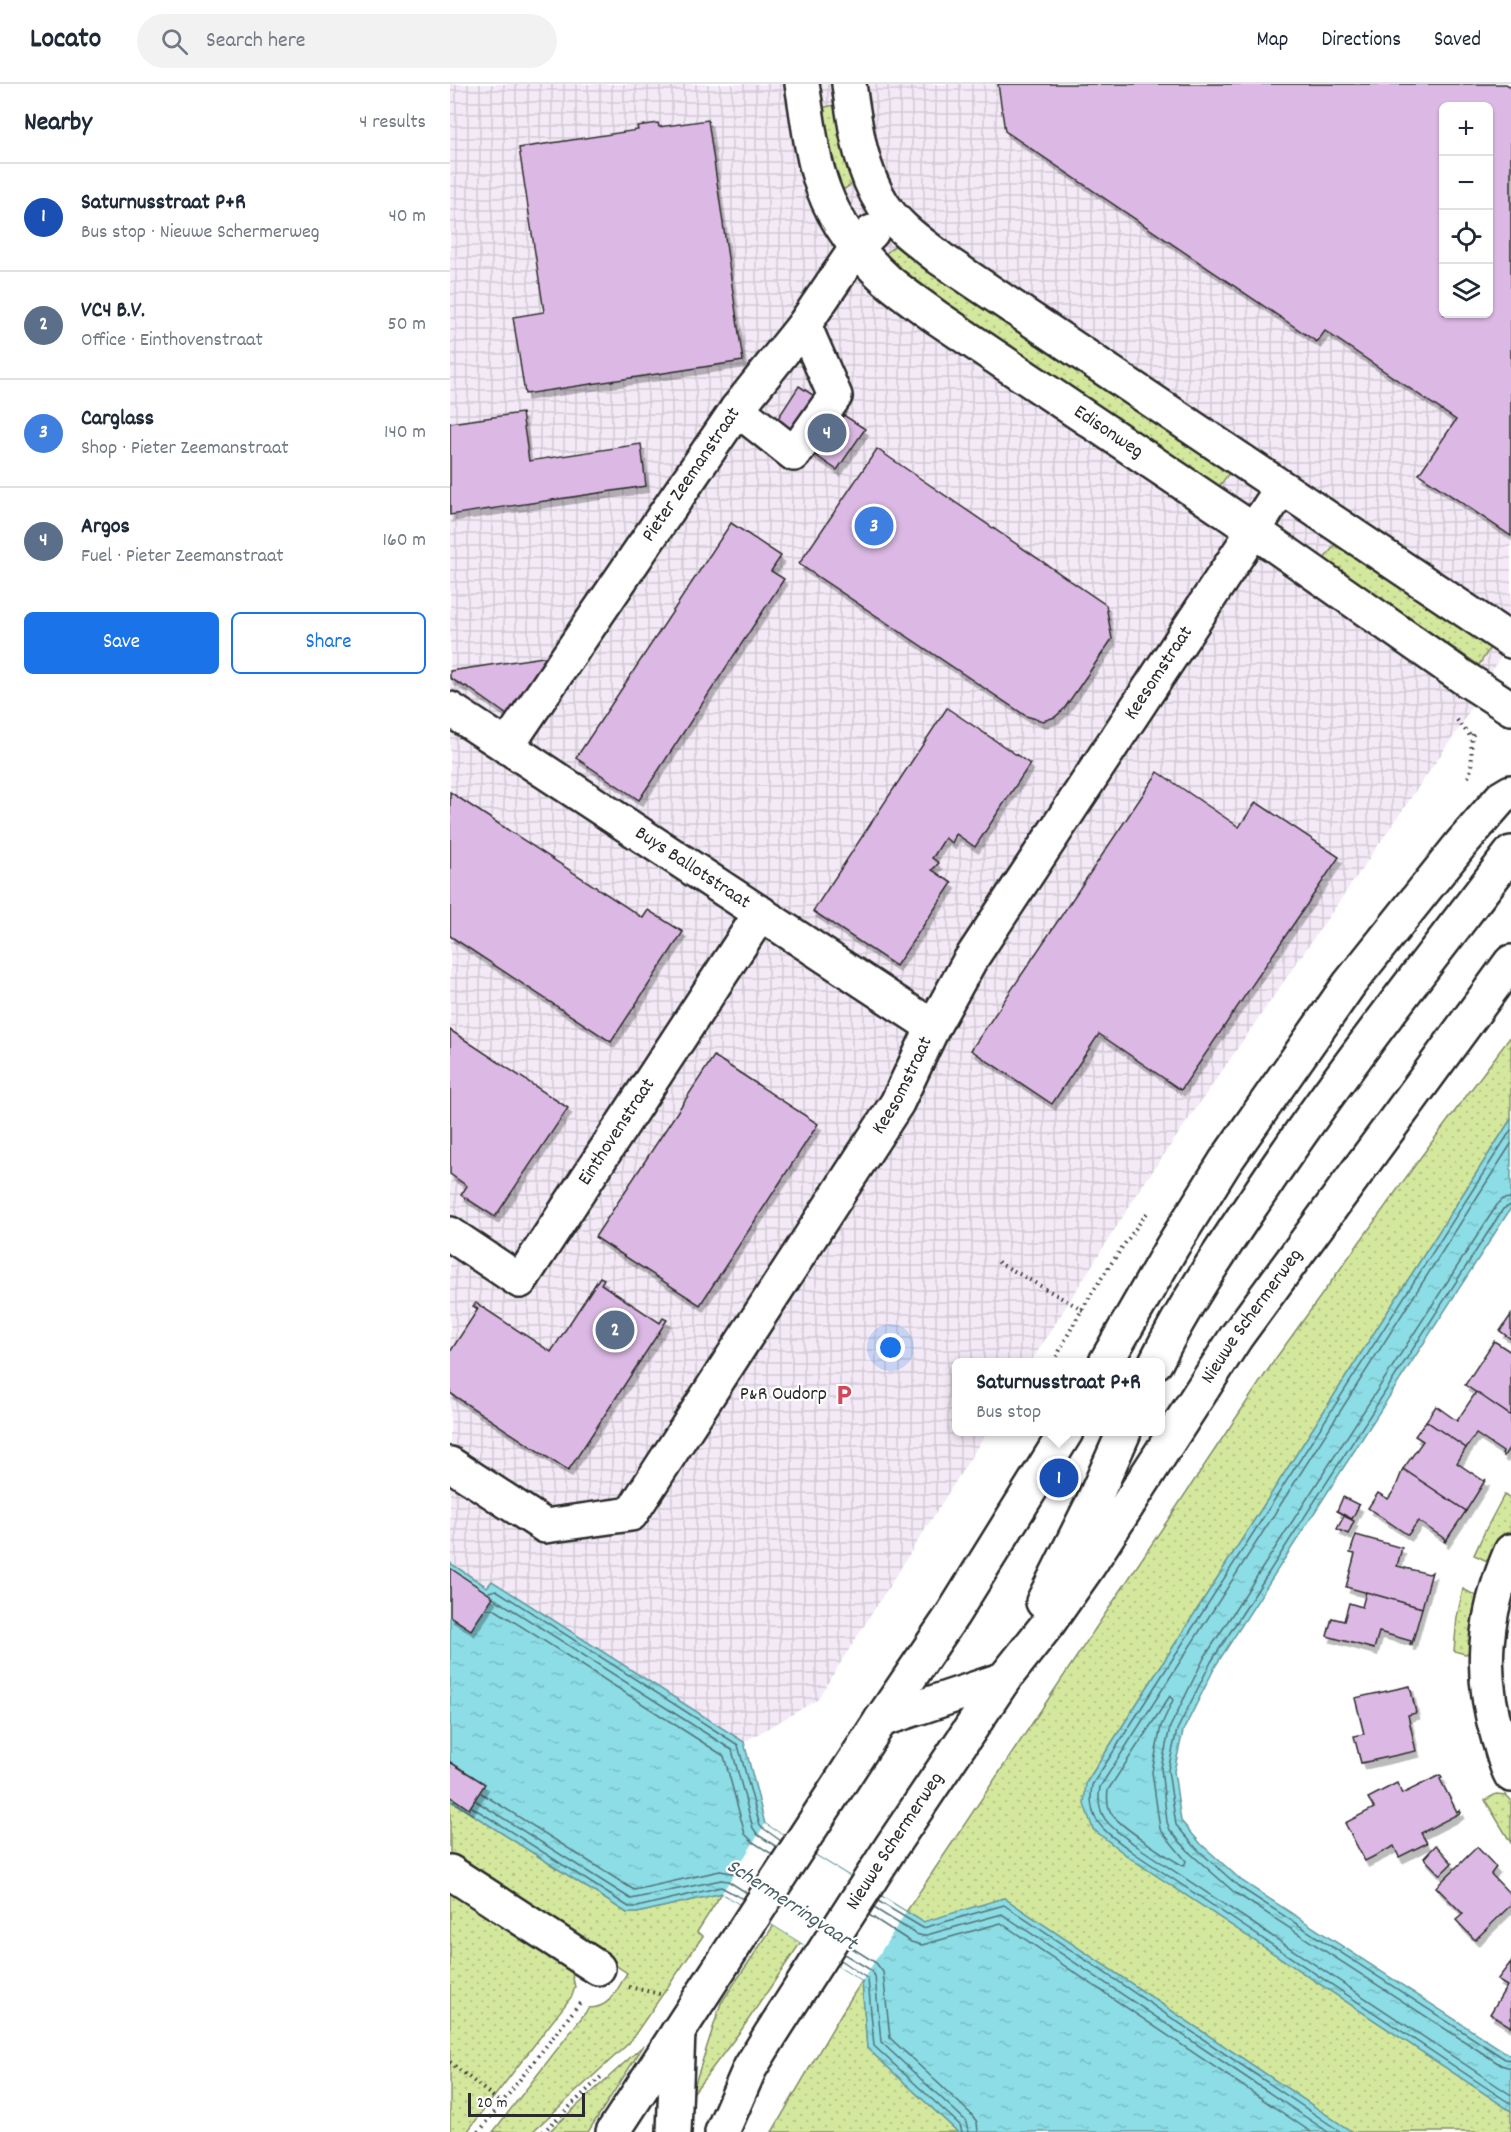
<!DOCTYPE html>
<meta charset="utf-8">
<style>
:root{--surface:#fff;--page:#f2f2f3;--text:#1f2937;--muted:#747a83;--line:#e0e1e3;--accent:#1a73e8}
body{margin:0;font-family:Dekko,sans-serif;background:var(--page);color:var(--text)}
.controls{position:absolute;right:18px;top:18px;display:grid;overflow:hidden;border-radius:9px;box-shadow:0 2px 4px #0004}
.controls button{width:54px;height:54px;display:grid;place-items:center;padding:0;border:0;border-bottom:2px solid var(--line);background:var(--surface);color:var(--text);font:30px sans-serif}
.scale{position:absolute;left:18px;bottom:15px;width:117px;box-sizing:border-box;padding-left:6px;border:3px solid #2b2b2b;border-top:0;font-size:16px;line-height:21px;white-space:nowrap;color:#2b2b2b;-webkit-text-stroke:4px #fff;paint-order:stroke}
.you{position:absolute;left:441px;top:1264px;width:21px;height:21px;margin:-15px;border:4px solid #fff;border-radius:50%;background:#1a73e8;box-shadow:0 0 0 9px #1a73e833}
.badge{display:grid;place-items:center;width:39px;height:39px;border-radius:50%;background:var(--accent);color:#fff;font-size:20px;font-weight:700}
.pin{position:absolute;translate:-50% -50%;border:3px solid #fff;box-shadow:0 2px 6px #0006}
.popup{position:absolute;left:502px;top:1274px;width:213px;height:78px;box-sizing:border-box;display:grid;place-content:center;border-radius:9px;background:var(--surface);filter:drop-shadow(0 2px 4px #0005);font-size:20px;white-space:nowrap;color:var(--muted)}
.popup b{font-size:22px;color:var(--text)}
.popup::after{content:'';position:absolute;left:50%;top:100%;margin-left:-12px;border:12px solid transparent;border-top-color:var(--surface)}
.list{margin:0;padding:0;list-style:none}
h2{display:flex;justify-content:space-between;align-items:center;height:78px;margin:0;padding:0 24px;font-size:26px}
h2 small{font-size:20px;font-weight:400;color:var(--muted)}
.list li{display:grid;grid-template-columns:39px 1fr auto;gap:18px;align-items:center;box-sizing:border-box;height:108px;padding:0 24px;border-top:2px solid var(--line)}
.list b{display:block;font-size:22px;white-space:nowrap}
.list p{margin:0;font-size:20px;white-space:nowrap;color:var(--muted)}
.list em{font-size:20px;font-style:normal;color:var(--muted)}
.actions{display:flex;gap:12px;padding:18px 24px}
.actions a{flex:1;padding:14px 0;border:2px solid var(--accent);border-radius:9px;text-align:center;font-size:21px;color:var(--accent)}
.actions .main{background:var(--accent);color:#fff}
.icon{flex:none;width:33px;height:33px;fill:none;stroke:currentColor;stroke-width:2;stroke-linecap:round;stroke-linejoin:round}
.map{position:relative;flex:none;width:1061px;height:2048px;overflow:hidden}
header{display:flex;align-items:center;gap:36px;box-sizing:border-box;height:84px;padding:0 30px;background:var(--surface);border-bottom:2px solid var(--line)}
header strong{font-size:28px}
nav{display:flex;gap:33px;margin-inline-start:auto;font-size:21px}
.search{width:420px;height:54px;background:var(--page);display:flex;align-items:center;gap:15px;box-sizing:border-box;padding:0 21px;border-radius:33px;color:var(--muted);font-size:22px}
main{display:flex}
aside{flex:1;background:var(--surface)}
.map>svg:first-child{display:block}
.industrial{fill:url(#industrial-grid);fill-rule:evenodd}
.grass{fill:url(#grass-dots);stroke:#808a64;stroke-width:1.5}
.water{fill:url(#water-ripples);stroke:#65969b;stroke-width:1.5}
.pier{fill:#fff}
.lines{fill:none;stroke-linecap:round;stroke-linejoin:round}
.shore{stroke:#527276;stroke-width:1.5}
.building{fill:#dcb9e4;stroke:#2b2b2b;stroke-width:1.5;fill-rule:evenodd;filter:url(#shadow)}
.minor-casing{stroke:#2b2b2b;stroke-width:38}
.major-casing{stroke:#2b2b2b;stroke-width:38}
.path{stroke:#2b2b2b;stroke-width:4;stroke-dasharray:1.5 4.5;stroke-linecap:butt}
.minor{stroke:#fff;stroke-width:33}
.major{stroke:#fff;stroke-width:33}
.labels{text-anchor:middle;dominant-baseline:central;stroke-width:4.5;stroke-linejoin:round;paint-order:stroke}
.street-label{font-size:20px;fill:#2b2b2b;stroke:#fff}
.poi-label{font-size:20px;fill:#2b2b2b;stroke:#fff;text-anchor:end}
.water-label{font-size:21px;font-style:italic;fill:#486063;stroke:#fff}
</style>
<header>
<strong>Locato</strong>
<div class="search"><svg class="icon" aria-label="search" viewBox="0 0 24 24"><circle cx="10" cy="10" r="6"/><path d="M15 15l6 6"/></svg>Search here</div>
<nav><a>Map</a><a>Directions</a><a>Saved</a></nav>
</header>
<main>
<aside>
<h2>Nearby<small>4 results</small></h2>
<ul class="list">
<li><span class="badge" style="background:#1a4fb4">1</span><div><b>Saturnusstraat P+R</b><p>Bus stop · Nieuwe Schermerweg</p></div><em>40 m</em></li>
<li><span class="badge" style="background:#5c6f8a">2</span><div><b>VC4 B.V.</b><p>Office · Einthovenstraat</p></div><em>50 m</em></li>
<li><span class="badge" style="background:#3f7fe0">3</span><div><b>Carglass</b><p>Shop · Pieter Zeemanstraat</p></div><em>140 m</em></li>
<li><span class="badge" style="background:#5c6f8a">4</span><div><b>Argos</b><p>Fuel · Pieter Zeemanstraat</p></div><em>160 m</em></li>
</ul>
<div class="actions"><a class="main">Save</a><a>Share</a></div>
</aside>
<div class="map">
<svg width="1061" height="2048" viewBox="0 0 1061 2048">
<defs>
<pattern id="industrial-grid" width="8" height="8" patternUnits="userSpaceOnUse" patternTransform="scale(1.5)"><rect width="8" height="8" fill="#f4eaf7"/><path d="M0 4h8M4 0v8" fill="none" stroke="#d1c9d4"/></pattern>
<pattern id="grass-dots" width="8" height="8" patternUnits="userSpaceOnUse" patternTransform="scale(1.5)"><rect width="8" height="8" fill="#d4e89d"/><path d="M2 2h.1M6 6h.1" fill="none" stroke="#b6c787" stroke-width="1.8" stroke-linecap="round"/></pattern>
<pattern id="water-ripples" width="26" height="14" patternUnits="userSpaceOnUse" patternTransform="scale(1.5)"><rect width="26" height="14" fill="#8cdde6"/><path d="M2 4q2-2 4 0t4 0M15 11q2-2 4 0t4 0" fill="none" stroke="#79bec5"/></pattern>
<filter id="shadow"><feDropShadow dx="3.5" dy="6" stdDeviation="0" flood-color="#0004"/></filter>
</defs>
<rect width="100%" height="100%" fill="#fff"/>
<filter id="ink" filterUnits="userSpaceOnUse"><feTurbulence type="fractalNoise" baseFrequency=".0167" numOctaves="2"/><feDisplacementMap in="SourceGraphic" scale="12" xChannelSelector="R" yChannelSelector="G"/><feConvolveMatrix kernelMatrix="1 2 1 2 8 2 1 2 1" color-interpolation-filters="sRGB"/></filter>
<g filter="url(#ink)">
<!-- industrial -->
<path class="industrial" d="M 0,0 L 1061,0 L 1061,555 L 1010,643 L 691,1104 L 581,1278 L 507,1278 L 507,1348 L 537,1348 L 367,1616 L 294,1658 L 43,1497 L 37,1503 L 0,1478 ZM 994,22 L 1038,22 L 1038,230 L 994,230 Z"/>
<!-- grass -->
<g class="grass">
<path d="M 389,20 L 409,96 L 388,109 L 367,25 Z"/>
<path d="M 450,157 L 782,385 L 766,407 L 432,173 Z"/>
<path d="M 889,456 L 1041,562 L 1029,581 L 873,476 Z"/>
<path d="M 1061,952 L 1061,1035 L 636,1699 L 643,1745 L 680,1774 L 1061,2027 L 1061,2048 L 902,2048 L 554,1814 L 473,1839 L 456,1828 L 826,1274 L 973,1070 Z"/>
<path d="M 1054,1411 L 1061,1415 L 1061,1446 L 1049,1471 L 1040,1477 L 1035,1476 L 1024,1471 L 1035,1447 Z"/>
<path d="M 1013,1505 L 1030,1514 L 1021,1569 L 1015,1570 L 1004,1567 L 1007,1533 Z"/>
<path d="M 1046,1710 L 1056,1711 L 1061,1716 L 1061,1759 L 1035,1716 Z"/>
<path d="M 0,1716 L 177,1829 L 187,1829 L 272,1809 L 247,1848 L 253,1852 L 179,1959 L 82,2048 L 43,2048 L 139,1924 C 161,1924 167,1905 177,1889 L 0,1769 Z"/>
<path d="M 0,1794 L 119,1876 L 125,1903 L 122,1912 L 17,2048 L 0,2048 Z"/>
<path d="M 324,1841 L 351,1858 L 292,1945 L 241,2012 L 271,1919 Z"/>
<path d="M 412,1897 L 417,1964 L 508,2048 L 322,2048 L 391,1930 Z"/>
<path d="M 194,1961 L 138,2048 L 99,2048 L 108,2039 Z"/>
</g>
<!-- water -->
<g class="water">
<path d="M 1061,1035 L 1061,1124 L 766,1581 L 733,1647 L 724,1687 L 731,1737 L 751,1760 L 792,1797 L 1061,1972 L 1061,2027 L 680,1774 L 643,1745 L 634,1720 L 636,1699 Z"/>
<path d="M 0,1479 L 37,1503 L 42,1497 L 294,1658 L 315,1740 L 473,1838 L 554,1814 L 902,2048 L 508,2048 L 417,1964 L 412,1897 L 272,1809 L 187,1829 L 177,1829 L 0,1716 Z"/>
</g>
<!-- pier -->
<path class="pier" d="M 315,1740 L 456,1828 L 412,1897 L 272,1809 Z"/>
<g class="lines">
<!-- shore -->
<g class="shore">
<path d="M 1061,1046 L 642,1701 C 636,1740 657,1748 684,1769 L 1061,2020"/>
<path d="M 1061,1060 L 650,1703 C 644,1737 665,1745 688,1763 L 1061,2011"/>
<path d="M 1061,1114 L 1053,1115 L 1047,1121 L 754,1574 L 720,1643 L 711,1684 L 717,1738 L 720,1746 L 741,1770 L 784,1808 L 1051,1981 L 1061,1984"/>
<path d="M 1061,1121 L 1053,1125 L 761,1578 L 727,1646 L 718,1686 L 726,1741 L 746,1764 L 788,1802 L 1055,1975 L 1061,1976"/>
<path d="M 39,1508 L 46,1506 L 288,1661 L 310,1742 L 331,1757"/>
<path d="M 44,1514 L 282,1666 L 303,1744 L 308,1751 L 327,1763"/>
<path d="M 37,1525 L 44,1525 L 274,1672 L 295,1750 L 303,1758 L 322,1770"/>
<path d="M 720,1612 L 723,1616 L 711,1642 L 702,1688 L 710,1745 L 736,1777 L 734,1782 C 720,1775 668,1741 661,1729 C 657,1722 657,1714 658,1706 Z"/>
<path d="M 31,1709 L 184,1806 L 270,1787 L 282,1789 L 302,1801"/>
<path d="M 26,1717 L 181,1815 L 271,1796 L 278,1797 L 297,1809"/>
<path d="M 22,1723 L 179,1823 L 187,1823 L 271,1803 L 293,1815"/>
<path d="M 428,1817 L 473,1844 L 554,1821 L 891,2048"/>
<path d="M 424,1824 L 466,1850 L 473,1852 L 552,1830 L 878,2048"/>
<path d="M 419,1831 L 461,1858 L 472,1861 L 551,1839 L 861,2048"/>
<path d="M 399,1862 L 426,1879 L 433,1888 L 440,1954 L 521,2030 L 527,2038 L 528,2048"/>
<path d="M 394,1870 L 419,1885 L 425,1892 L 431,1958 L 515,2036 L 519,2048"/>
<path d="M 390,1876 L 418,1895 L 424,1962 L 510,2041 L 512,2048"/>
</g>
</g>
<!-- building -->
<g class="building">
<path d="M 548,0 L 1056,0 L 1061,3 L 1061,452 L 969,390 L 1006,336 L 875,247 L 867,258 L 555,47 ZM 994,22 L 1038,22 L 1038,230 L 994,230 Z"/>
<path d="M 258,36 L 293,277 L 75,310 L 63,233 L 94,228 L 69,64 L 188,46 L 187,42 L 208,39 L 209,43 Z"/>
<path d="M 349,302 L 415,345 L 387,386 L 323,342 Z"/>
<path d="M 72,329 L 79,377 L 191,360 L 196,402 L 0,431 L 0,339 Z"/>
<path d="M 427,365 L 656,521 L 662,555 L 614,625 L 605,633 L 593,637 L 576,632 L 349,480 Z"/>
<path d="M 281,439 L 331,472 L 321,487 L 334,495 L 189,716 L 126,674 Z"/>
<path d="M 100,572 L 72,609 L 74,610 L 60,633 L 16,602 L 15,603 L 0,594 L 0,587 Z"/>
<path d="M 497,624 L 580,680 L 525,763 L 506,750 L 502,759 L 495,754 L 485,770 L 482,774 L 489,779 L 482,786 L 502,799 L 446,882 L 363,827 Z"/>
<path d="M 708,688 L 789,743 L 806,718 L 889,773 L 731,1006 L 649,950 L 602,1020 L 521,966 Z"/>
<path d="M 0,708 L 193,834 L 198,826 L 233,848 L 161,958 L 0,852 Z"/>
<path d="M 0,946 L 118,1024 L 45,1133 L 11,1111 L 17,1102 L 0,1090 Z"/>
<path d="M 264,972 L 368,1040 L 250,1221 L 145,1153 Z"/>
<path d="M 150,1193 L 154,1195 L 151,1200 L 210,1239 L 213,1234 L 217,1236 L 118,1387 L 0,1309 L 0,1268 L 28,1225 L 23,1222 L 26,1219 L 101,1268 Z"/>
<path d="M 1061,1231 L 1061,1255 L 1050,1247 Z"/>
<path d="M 1044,1257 L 1061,1268 L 1061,1332 L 1015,1301 Z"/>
<path d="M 1026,1308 L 1061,1332 L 1061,1361 L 1054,1372 L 1052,1370 L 1053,1368 L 1026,1350 L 1016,1364 L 976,1337 L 986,1322 L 1007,1337 Z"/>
<path d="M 976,1337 L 1016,1364 L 1007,1379 L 1034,1397 L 1036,1395 L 1016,1427 L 953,1385 L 973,1357 L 965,1352 Z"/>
<path d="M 953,1385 L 1016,1427 L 995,1458 L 994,1457 L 995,1455 L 968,1437 L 958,1451 L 918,1424 L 928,1409 L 938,1415 L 945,1405 Z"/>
<path d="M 893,1413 L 909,1421 L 902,1435 L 887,1427 Z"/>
<path d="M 894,1432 L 904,1437 L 898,1450 L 887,1445 Z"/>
<path d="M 906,1451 L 952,1464 L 947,1482 L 979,1490 L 982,1488 L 972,1524 L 896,1503 L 905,1470 L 900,1469 Z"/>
<path d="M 0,1484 L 43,1513 L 21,1546 L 0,1532 Z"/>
<path d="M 916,1508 L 972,1524 L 962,1560 L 960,1560 L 961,1557 L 929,1548 L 924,1565 L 877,1552 L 882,1534 L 894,1537 L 899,1519 L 912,1523 Z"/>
<path d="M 960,1602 L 966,1629 L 958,1631 L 966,1667 L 911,1679 L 904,1652 L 914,1650 L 905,1614 Z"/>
<path d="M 0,1678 L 35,1700 L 19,1725 L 0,1712 Z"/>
<path d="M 990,1691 L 992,1694 L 990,1695 L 1007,1728 L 1009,1726 L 1010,1729 L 971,1749 L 977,1759 L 949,1773 L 944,1762 L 915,1777 L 895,1739 L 924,1724 L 918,1714 L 945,1700 L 947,1699 L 952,1710 Z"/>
<path d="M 986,1761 L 1002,1779 L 990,1791 L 974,1774 Z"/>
<path d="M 1027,1763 L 1046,1783 L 1041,1790 L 1061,1811 L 1061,1821 L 1025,1856 L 1006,1836 L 1013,1830 L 986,1803 Z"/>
<path d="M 1061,1878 L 1061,1943 L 1040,1930 L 1057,1902 L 1047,1896 Z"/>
</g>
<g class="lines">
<!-- minor casing -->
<g class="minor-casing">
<g id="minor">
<path id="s1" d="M 352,0 C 358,34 361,71 373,104 C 385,138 411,173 438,197 C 453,210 470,221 486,233 L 803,446 L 1014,594 L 1061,624"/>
<path d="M 399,0 C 405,41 410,85 433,121 C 447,143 471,159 491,175 L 1061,557"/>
<path d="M 287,325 L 344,370 L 385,312 L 354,241"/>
<path id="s2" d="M 0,625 L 483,943"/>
<path id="s3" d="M 57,662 L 287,325 L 354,241 L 407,163 L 422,148"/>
<path id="s4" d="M 0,1150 L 70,1197 L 311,829"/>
<path d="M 656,1278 L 722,1163 L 775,1078 L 900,899 L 1011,760 L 1051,714 L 1061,708"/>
<path id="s5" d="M 0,1380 L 95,1442 L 181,1430 L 447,1019 L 483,943 L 519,878 L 831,405"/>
<path d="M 1061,1467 C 1034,1530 1028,1589 1049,1656 C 1053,1668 1055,1680 1061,1691"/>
<path d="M 431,1636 L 554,1595"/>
<path d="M 0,1788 L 148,1884"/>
<path d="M 163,2048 L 431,1636 L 503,1530 L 616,1348"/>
<path d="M 224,2048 L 228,1948"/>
</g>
</g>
<!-- major casing -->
<g class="major-casing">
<g id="major">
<path d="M 706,1278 C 734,1221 770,1168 805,1116 C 884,996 974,883 1061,769"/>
<path d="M 593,1518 L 642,1420 L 674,1348"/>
<path id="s6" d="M 272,2048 L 300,1984 L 321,1950 L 441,1763 L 554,1595 L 597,1541 L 639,1481 L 786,1253 L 1061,878"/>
</g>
</g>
<!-- path -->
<g class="path">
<path d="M 1007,636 L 1021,653"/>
<path d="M 1018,693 C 1026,678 1017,660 1025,646"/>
<path d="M 548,1178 L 633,1226"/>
<path d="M 604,1278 C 629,1226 662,1176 697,1129"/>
<path d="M 179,1903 L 210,1910"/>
<path d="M 0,1978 L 52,2020"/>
<path d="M 29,2048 L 132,1916"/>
<path d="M 93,2048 L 153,1991"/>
</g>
<!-- minor -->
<use href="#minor" class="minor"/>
<!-- major -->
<use href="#major" class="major"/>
</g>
</g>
<!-- icons -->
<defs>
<g id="parking-bare" transform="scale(1.62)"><path d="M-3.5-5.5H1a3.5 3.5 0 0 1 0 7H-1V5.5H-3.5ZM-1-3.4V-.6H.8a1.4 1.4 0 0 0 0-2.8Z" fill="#d1495b" stroke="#fff" stroke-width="2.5" paint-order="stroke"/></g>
</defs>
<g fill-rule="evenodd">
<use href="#parking-bare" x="394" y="1311"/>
</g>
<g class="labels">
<!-- street labels -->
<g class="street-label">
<text stroke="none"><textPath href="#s1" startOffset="488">Edisonweg</textPath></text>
<text stroke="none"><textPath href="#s3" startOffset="328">Pieter Zeemanstraat</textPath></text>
<text stroke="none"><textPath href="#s5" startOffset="1194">Keesomstraat</textPath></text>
<text stroke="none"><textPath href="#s2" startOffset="290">Buys Ballotstraat</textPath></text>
<text stroke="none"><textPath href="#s5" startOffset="708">Keesomstraat</textPath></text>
<text stroke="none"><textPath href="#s4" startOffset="262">Einthovenstraat</textPath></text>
<text stroke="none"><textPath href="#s6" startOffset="974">Nieuwe Schermerweg</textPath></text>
<text stroke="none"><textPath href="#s6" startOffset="339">Nieuwe Schermerweg</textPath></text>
</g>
<!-- poi labels -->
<g class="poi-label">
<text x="377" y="1311">P&amp;R Oudorp</text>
</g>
<!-- water labels -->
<g class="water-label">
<text transform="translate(341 1822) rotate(33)">Schermerringvaart</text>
</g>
</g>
</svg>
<div class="controls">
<button>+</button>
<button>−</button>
<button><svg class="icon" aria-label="locate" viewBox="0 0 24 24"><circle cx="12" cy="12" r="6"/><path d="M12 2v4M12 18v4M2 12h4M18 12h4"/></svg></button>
<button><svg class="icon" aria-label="layers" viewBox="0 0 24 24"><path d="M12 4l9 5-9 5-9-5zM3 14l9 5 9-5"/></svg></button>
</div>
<div class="scale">20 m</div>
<div class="you"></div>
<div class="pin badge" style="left:609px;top:1394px;background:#1a4fb4">1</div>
<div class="popup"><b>Saturnusstraat P+R</b>Bus stop</div>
<div class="pin badge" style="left:165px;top:1246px;background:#5c6f8a">2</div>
<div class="pin badge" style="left:424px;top:442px;background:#3f7fe0">3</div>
<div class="pin badge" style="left:377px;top:349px;background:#5c6f8a">4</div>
</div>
</main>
